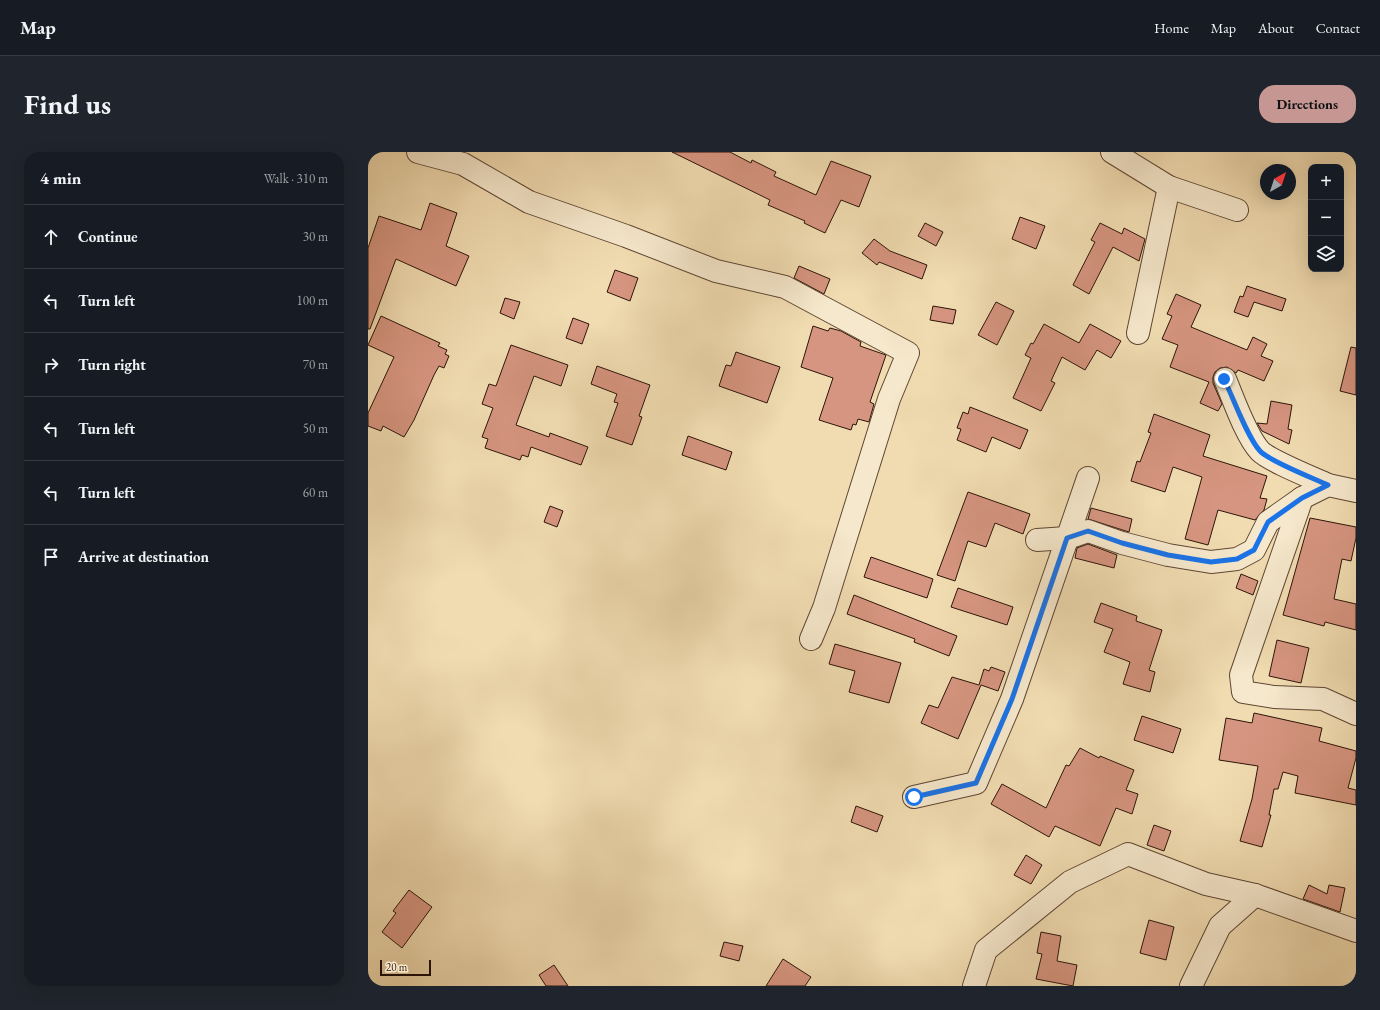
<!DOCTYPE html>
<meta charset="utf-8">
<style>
:root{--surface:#171b24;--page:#20242c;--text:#f1f3f6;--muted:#9ea1a6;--line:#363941;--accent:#c59692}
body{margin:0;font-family:"EB Garamond",serif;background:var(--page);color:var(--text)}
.controls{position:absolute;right:12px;top:12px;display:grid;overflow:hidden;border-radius:8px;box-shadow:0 4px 16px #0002}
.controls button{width:36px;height:36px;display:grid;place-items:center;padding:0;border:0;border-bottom:1px solid var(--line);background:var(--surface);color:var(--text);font:20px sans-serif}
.compass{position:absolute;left:892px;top:12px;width:36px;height:36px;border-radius:50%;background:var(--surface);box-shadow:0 4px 16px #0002;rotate:39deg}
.scale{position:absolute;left:12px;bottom:10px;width:51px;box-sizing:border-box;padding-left:4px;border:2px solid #2d1409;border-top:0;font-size:11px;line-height:14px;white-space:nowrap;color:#2d1409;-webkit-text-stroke:3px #f6e8cc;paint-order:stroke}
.stop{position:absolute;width:12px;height:12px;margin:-9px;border:3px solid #1a73e8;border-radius:50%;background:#fff}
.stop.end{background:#1a73e8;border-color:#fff;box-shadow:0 1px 4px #0008}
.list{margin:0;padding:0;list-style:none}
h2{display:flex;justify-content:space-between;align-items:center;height:52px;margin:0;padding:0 16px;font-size:17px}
h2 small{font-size:13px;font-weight:400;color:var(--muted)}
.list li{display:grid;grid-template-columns:26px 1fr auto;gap:12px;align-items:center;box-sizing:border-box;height:64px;padding:0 16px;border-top:1px solid var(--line)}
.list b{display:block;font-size:15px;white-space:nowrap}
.list em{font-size:13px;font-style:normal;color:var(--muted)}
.icon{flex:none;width:22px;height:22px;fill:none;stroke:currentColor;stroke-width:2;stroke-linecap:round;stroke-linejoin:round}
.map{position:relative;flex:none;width:988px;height:834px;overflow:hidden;border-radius:16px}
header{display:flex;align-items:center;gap:24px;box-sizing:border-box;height:56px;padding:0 20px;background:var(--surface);border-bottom:1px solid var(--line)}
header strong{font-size:19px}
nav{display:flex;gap:22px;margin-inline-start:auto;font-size:14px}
.intro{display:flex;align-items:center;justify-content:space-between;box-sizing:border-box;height:96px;padding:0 24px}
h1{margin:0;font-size:28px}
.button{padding:10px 18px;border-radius:16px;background:var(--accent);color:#111;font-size:14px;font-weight:700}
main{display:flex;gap:24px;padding:0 24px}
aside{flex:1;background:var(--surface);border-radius:16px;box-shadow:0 4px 16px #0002}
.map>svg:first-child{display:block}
.building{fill:#d69580;stroke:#2d1409}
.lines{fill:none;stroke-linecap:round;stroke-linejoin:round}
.minor-casing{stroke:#5e4633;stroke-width:24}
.minor{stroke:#f6e8cc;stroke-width:22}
.route{stroke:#1a73e8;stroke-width:5}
</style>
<header>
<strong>Map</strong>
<nav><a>Home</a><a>Map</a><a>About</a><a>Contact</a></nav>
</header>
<div class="intro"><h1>Find us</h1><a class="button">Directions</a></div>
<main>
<aside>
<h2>4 min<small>Walk · 310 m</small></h2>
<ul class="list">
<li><svg class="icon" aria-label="ahead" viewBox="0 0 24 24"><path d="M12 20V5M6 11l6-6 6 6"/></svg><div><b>Continue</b></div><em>30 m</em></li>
<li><svg class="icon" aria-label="left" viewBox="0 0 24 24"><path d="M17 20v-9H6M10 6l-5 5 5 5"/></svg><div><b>Turn left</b></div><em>100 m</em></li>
<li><svg class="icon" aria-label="right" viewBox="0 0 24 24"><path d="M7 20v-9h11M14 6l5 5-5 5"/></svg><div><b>Turn right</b></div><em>70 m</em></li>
<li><svg class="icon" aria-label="left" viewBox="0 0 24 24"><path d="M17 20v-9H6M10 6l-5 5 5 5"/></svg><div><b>Turn left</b></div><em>50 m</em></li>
<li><svg class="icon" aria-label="left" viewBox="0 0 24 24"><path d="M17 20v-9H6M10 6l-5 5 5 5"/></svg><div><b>Turn left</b></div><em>60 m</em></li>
<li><svg class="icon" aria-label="arrive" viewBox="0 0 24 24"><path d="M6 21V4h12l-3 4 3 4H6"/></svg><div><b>Arrive at destination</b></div></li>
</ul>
</aside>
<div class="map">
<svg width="988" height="834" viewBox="0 0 988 834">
<rect width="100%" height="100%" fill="#f1dcb1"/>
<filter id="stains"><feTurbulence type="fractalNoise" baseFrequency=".005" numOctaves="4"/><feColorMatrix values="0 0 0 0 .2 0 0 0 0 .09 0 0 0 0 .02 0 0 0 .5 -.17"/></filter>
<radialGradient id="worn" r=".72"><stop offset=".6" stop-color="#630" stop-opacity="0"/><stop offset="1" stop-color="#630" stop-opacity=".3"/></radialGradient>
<!-- building -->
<g class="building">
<path d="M 304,0 L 362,0 L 383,11 L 384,8 L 408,20 L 406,24 L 448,43 L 463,9 L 503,24 L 491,55 L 473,48 L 457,81 L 436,71 L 437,69 L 400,53 L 402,48 Z"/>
<path d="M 62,51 L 89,61 L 78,94 L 101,104 L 88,134 L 28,107 L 2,177 L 0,177 L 0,96 L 11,64 L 53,78 Z"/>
<path d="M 652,65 L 677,74 L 668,97 L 644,87 Z"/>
<path d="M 557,71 L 575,80 L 568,94 L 550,84 Z"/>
<path d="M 732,71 L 754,82 L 756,76 L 777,87 L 771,109 L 745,95 L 721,142 L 705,133 L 727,90 L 723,88 Z"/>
<path d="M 506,87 L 522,99 L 559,113 L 554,127 L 511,110 L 509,113 L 494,101 Z"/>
<path d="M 431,114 L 462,127 L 456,142 L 426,126 Z"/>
<path d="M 247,118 L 270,126 L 262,149 L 239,140 Z"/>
<path d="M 879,134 L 918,147 L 914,159 L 886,150 L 880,165 L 866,160 L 872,144 L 875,145 Z"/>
<path d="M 808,142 L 833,153 L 823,175 L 879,198 L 885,185 L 899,192 L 893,204 L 905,209 L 896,229 L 870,218 L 868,221 L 859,215 L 852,216 L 847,220 L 845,225 L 845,231 L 854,252 L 850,259 L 832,251 L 841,230 L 802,215 L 810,193 L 794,187 L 804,164 L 799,162 Z"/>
<path d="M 137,146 L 152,150 L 146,167 L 132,161 Z"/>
<path d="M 628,150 L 646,159 L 629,193 L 610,183 Z"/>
<path d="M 565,154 L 588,158 L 585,172 L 562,168 Z"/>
<path d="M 13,164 L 72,191 L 70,194 L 79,198 L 77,202 L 81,204 L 76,216 L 71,214 L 66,223 L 46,268 L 36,285 L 15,274 L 13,279 L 0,274 L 0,261 L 26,205 L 0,193 Z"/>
<path d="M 205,166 L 221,172 L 214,192 L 198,186 Z"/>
<path d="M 676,172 L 711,191 L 722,172 L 753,189 L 743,206 L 729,198 L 717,218 L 694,205 L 683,229 L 687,231 L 673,259 L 645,246 L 663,206 L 657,203 L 663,191 L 665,192 Z"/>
<path d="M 445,174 L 460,179 L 462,176 L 473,179 L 493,190 L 492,194 L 518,203 L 502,250 L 506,252 L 501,270 L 490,267 L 488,273 L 485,272 L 483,278 L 451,268 L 465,226 L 433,215 Z"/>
<path d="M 143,193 L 200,213 L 193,234 L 166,224 L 148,273 L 181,285 L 182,281 L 220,295 L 213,313 L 163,295 L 160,305 L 154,303 L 152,308 L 117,296 L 120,287 L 114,285 L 125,256 L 114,252 L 121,232 L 128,234 Z"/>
<path d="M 983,195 L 988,196 L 988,243 L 972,239 Z"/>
<path d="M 368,200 L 412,215 L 399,251 L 351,234 L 358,213 L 363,214 Z"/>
<path d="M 229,214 L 282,233 L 271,264 L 274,265 L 264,293 L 238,284 L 250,251 L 246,250 L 249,242 L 223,232 Z"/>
<path d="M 903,249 L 924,253 L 920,277 L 924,278 L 921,292 L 894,279 L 889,271 L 899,272 Z"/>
<path d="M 602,255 L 660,278 L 652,297 L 624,285 L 618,300 L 589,288 L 593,277 L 589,276 L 595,260 L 600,262 Z"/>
<path d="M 786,262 L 842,283 L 835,304 L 899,324 L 892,346 L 899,347 L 896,358 L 887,368 L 850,358 L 840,393 L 817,387 L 834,325 L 805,315 L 797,340 L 763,329 L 769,309 L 772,310 L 783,281 L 780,280 Z"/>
<path d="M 320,284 L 364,300 L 358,318 L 314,303 Z"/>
<path d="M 600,340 L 662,362 L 655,382 L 627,371 L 618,395 L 600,389 L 587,429 L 569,423 Z"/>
<path d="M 182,354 L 195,359 L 189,375 L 176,370 Z"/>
<path d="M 723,356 L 764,367 L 761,380 L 720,367 Z"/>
<path d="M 942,366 L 988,375 L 988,386 L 983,409 L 974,407 L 966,447 L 988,452 L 988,478 L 957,470 L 956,474 L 915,463 Z"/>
<path d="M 720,392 L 749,403 L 746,416 L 707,406 L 709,396 Z"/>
<path d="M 503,405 L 565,427 L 559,446 L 496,425 Z"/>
<path d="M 873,422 L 890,429 L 885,443 L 868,436 Z"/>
<path d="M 590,436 L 645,455 L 639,473 L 583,455 Z"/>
<path d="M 486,443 L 589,484 L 581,504 L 546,490 L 547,487 L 479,462 Z"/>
<path d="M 733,451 L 769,464 L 768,469 L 794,478 L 781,518 L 787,520 L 782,540 L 755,532 L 762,510 L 736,500 L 745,477 L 726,470 Z"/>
<path d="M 909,488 L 941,496 L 933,531 L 901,524 Z"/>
<path d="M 467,492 L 533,511 L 521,551 L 481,540 L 487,519 L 461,512 Z"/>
<path d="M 623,515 L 637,520 L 630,539 L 613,533 L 590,587 L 553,571 L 561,553 L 570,556 L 584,525 L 611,533 L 616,517 L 621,519 Z"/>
<path d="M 886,561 L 954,576 L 951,589 L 988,599 L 988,606 L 980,636 L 988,638 L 988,653 L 927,641 L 930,624 L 915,620 L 910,637 L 906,637 L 901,663 L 903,663 L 894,695 L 872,689 L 884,647 L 890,614 L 851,608 L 858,566 L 884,571 Z"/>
<path d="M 774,564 L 813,577 L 805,601 L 766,588 Z"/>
<path d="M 712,596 L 731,606 L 732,604 L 766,618 L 758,638 L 770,642 L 764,662 L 748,656 L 732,694 L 687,674 L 681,685 L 623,652 L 634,632 L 678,656 L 698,613 L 701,614 Z"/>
<path d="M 488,654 L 515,664 L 509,680 L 483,670 Z"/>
<path d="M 786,673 L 803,679 L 796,699 L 779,693 Z"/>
<path d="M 658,703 L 674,713 L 663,732 L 646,723 Z"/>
<path d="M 941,733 L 959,742 L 961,733 L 977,736 L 972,760 L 935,747 Z"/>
<path d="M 41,738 L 64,755 L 34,796 L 14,780 L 28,761 L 25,759 Z"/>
<path d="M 781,768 L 806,775 L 798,808 L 772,801 Z"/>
<path d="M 673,780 L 693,784 L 689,809 L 709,813 L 705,834 L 668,827 L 674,802 L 669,801 Z"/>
<path d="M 356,790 L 375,794 L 371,809 L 352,804 Z"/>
<path d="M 415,807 L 443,825 L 437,834 L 398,834 Z"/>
<path d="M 186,813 L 200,834 L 178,834 L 171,823 Z"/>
</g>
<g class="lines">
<!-- minor casing -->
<g class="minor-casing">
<g id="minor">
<path d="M 50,0 L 95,12 L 161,50 L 258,84 L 348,119 L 417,135 L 540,201 L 521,247 L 456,456 L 443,487"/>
<path d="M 744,0 L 801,35 L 869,58"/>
<path d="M 770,181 L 801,35"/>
<path d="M 857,227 C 865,246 878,284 892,299 C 902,309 945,326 960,333"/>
<path d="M 934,346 L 873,523 L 875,540 L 906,545 L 955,547 L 988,562"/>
<path d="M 669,388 L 699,386 L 720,379 L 754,391 L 800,403 L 843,410 L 869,407 L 886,398 L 900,370 L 934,346 L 960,333 L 988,339"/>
<path d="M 546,645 L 608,631 L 644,547 L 720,326"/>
<path d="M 606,834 L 618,798 L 702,730 L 760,702 L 838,732 L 887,743 L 988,779"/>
<path d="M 823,834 L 852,774 L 887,743"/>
</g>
</g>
<!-- minor -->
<use href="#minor" class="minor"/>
</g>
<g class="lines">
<!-- route -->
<path class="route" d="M 546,645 L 608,631 L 644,547 L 699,386 L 720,379 L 754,391 L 800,403 L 843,410 L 869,407 L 886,398 L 900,370 L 934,346 L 960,333 C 945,326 901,309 892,299 C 879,285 865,245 856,227"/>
</g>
<rect width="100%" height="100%" filter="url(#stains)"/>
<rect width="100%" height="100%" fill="url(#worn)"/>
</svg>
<div class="controls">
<button>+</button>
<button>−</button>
<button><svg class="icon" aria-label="layers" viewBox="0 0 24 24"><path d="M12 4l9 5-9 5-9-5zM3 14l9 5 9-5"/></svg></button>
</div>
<svg class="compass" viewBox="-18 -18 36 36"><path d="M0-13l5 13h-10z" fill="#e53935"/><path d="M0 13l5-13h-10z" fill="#9ea1a6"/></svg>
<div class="scale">20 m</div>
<div class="stop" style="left:546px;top:645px"></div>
<div class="stop end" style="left:856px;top:227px"></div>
</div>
</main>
